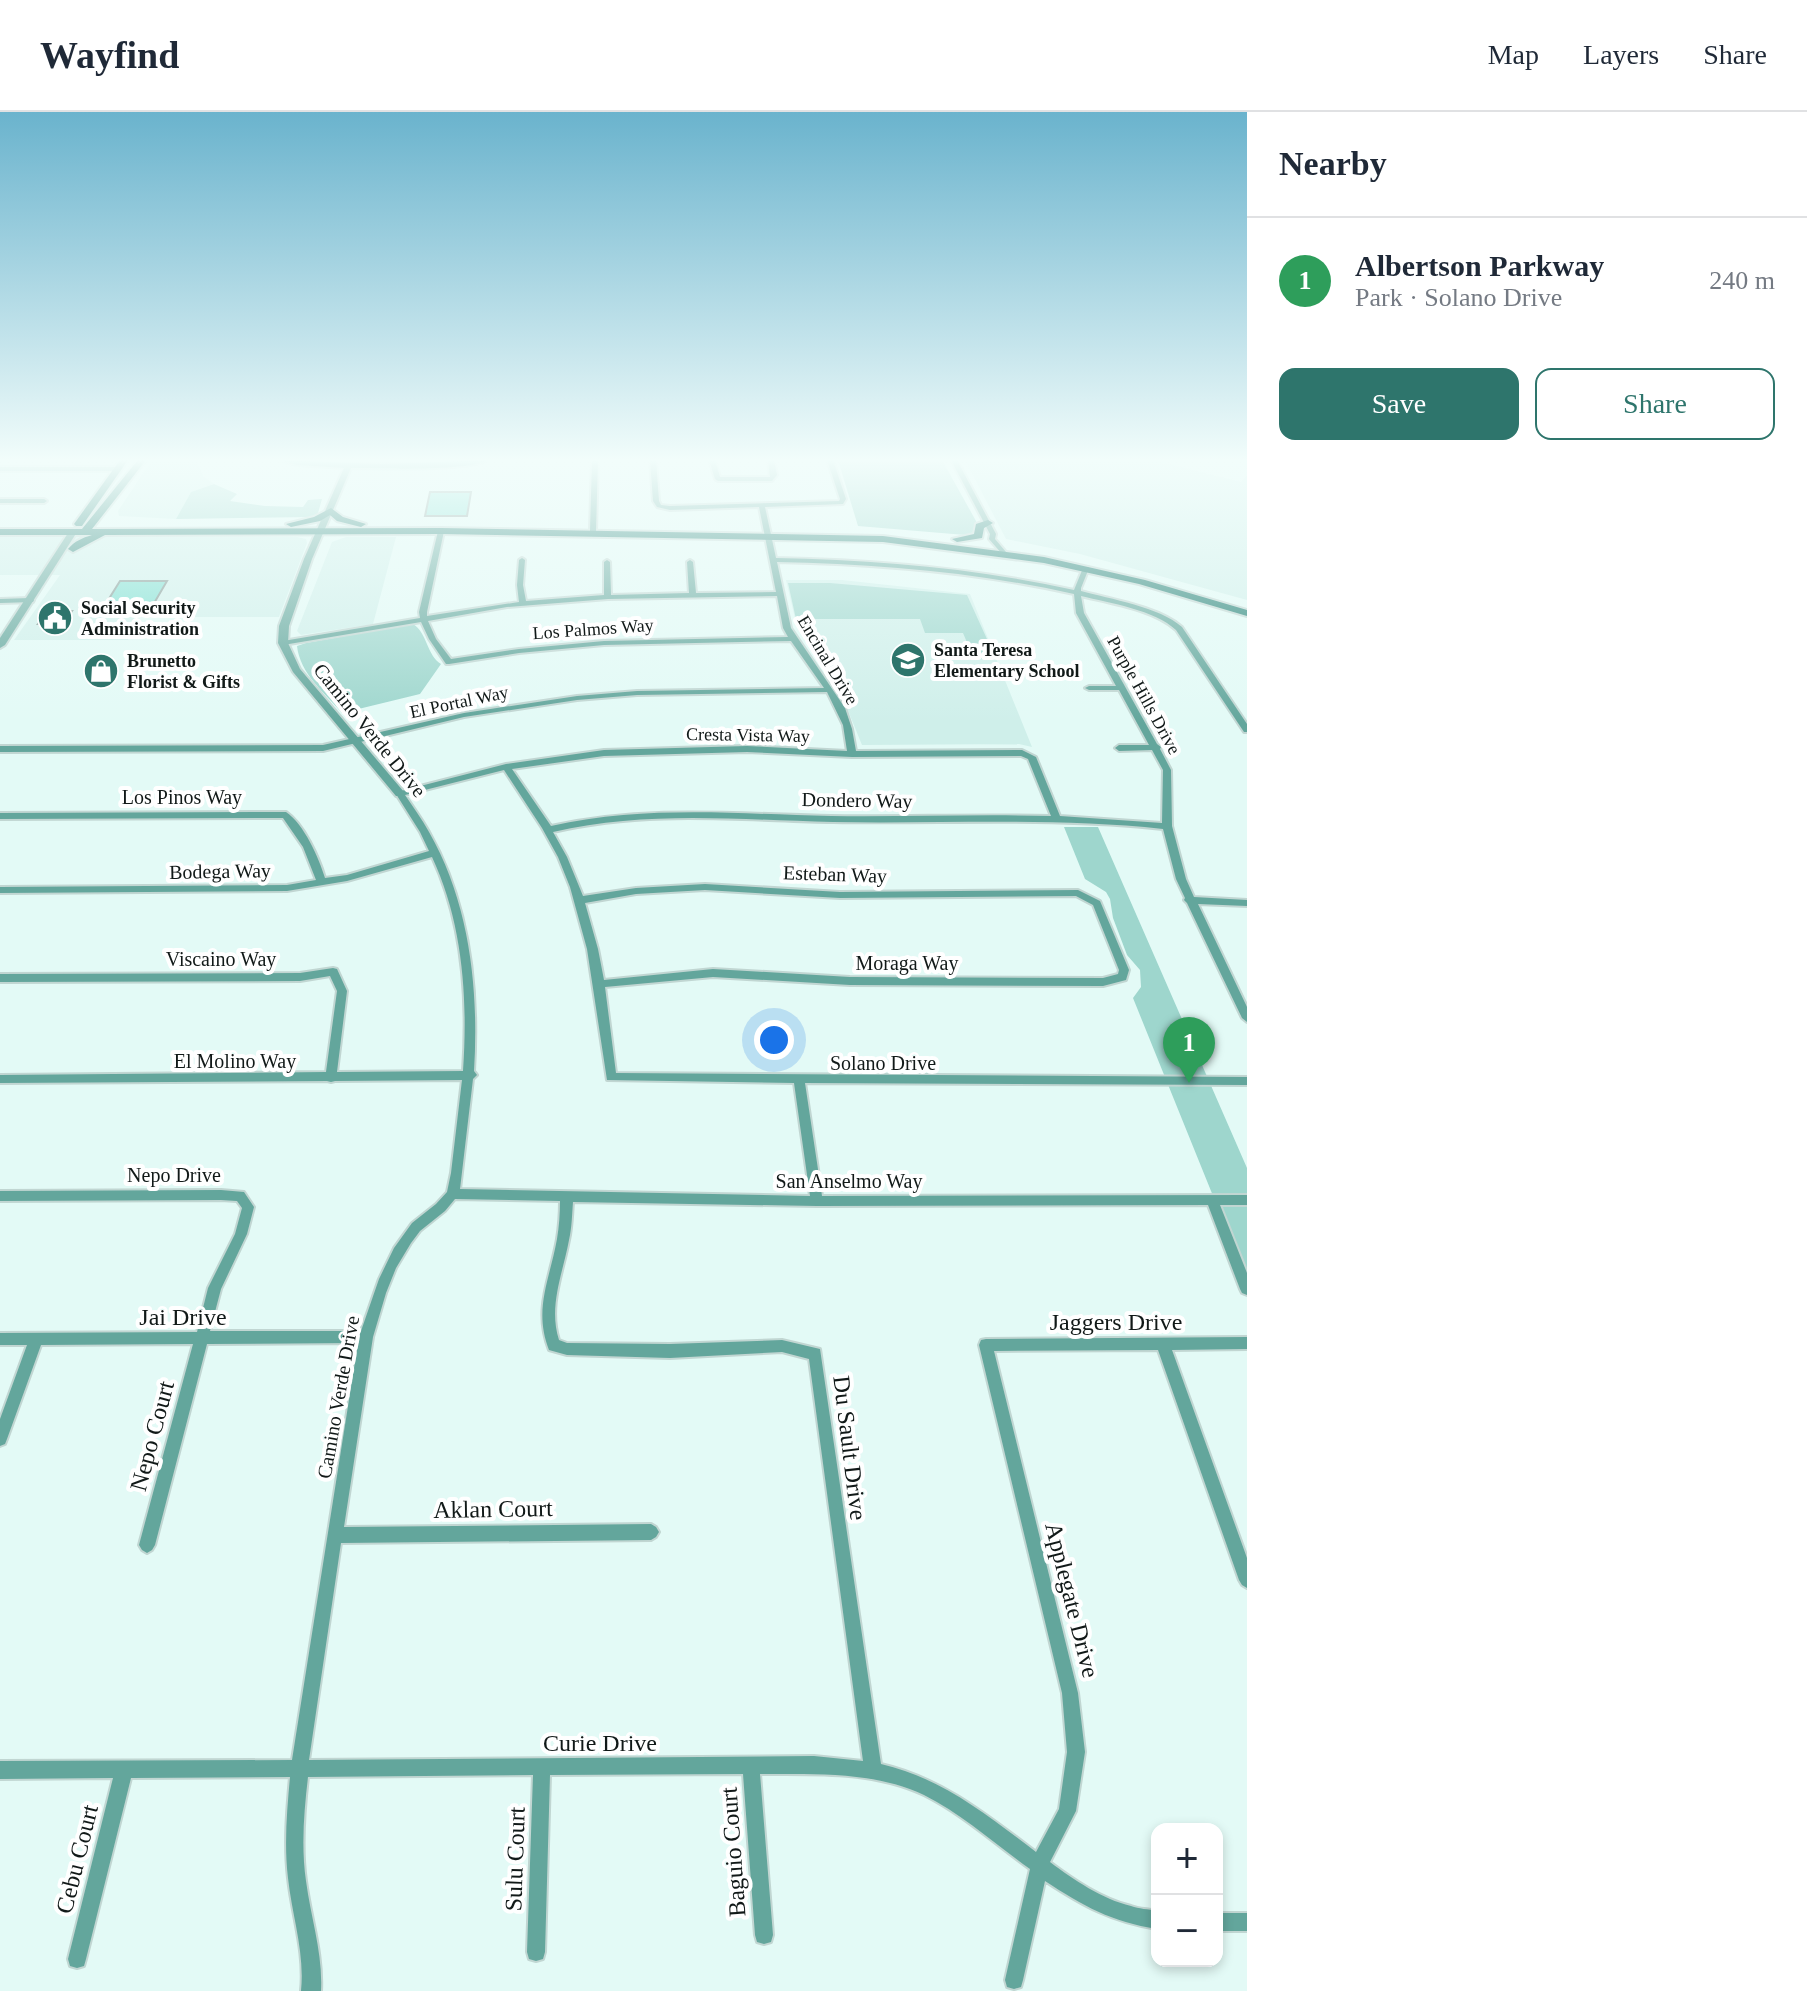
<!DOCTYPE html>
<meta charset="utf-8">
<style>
:root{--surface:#fff;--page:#f2f2f3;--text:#1f2937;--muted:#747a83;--line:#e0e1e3;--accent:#2e756c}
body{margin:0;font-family:"Times New Roman",serif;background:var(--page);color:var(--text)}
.controls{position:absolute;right:24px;bottom:24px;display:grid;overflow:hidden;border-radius:16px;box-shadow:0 4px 12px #0003}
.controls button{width:72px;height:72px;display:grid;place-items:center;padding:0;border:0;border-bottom:2px solid var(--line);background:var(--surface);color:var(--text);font:40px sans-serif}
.you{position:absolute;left:774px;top:928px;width:28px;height:28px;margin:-20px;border:6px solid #fff;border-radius:50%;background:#1a73e8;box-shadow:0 0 0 12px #1a73e833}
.badge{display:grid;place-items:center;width:52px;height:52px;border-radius:50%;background:var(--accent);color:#fff;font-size:26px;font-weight:700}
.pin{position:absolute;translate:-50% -66px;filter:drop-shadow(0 2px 4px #0008)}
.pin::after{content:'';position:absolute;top:42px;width:28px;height:24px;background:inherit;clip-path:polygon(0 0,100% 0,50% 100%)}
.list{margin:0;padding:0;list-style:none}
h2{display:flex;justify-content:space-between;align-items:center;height:104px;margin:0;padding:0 32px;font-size:34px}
h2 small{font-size:26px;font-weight:400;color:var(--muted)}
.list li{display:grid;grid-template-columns:52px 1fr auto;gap:24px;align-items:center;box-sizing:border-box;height:128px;padding:0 32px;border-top:2px solid var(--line)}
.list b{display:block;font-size:30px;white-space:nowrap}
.list p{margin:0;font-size:26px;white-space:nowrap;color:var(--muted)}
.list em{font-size:26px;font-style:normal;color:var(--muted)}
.actions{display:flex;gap:16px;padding:24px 32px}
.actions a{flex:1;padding:18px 0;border:2px solid var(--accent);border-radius:16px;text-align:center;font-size:28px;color:var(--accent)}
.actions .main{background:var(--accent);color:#fff}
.map{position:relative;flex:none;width:1247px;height:1879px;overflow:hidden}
header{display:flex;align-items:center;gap:48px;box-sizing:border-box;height:112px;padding:0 40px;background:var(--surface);border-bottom:2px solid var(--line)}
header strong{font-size:38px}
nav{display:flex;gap:44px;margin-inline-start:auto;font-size:28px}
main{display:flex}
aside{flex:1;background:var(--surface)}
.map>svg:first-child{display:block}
.built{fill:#cfefea}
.green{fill:#9ed6cd}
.building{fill:#7addcf;stroke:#7f9490;stroke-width:2}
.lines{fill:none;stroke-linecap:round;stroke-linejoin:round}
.minor-casing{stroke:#c1d6d2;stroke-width:4}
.tertiary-casing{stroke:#c1d6d2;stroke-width:4}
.secondary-casing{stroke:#c1d6d2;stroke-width:4}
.minor{fill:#63a69c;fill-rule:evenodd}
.tertiary{fill:#63a69c;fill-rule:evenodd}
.secondary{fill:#1f7c71;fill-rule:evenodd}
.labels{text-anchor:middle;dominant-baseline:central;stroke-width:8;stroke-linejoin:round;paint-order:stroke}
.far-poi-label{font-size:18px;font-weight:bold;fill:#111918;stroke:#fff;text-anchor:start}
.far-street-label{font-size:18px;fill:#111918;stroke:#fff}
.street-label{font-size:20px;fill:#111918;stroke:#fff}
.near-street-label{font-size:24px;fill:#111918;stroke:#fff}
</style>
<header>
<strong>Wayfind</strong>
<nav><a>Map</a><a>Layers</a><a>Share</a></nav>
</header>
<main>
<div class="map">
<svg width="1247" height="1879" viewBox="0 0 1247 1879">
<rect width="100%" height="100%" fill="#e3faf6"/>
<!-- built -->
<g class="built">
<path d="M 152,348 L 196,348 L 203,364 L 214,372 L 191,380 L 176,407 L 119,404 L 118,399 Z"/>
<path d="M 965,348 L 1153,348 L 1241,370 L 1247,363 L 1247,488 L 1080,442 L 1006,427 Z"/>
<path d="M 0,424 L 297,425 L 306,427 L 307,431 L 279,505 L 140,505 L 128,528 L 14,528 L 60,463 L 0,463 Z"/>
<path d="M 346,425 L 396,425 L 373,512 L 301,523 L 297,519 L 332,430 Z"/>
<path d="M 786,468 L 842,468 L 970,482 L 1032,635 L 1019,632 L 862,633 L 840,579 L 797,515 Z"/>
</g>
<!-- green -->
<g class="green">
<path d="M 838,348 L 942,348 L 976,409 L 977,424 L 858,414 Z"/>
<path d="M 214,372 L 237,382 L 230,389 L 265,394 L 303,395 L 308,388 L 322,387 L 318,401 L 314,405 L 176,407 L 191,380 Z"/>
<path d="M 788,471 L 830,471 L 967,483 L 996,547 L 974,547 L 963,521 L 925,521 L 920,507 L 796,507 Z"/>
<path d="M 413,512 C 427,520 427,544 441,552 L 420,582 L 342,601 C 325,581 300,562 297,534 L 306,531 Z"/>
<path d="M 1064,715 L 1098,715 L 1247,1056 L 1247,1168 L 1133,886 L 1141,875 L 1140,858 L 1127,843 L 1113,806 L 1110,787 L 1106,780 L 1085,767 Z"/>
</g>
<!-- building -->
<g class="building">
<path d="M 430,380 L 471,380 L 467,404 L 425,404 Z"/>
<path d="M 120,469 L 167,469 L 153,493 L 105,493 Z"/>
<path d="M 72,499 L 63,512 L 38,512 L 47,500 Z"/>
</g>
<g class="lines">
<!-- minor casing -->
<g class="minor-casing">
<g id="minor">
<path d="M 592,348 L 598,348 L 596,419 L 593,421 L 590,419 Z"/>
<path d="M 650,348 L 656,348 L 659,389 L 661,393 L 670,394 L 839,389 L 840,387 L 827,348 L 833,348 L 846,387 L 843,392 L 765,395 L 776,446 C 876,448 975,456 1074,478 L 1083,456 L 1088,455 L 1089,456 L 1081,476 L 1081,479 C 1110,487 1160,495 1182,515 L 1247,612 L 1247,620 L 1244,620 L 1176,518 C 1155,498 1110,491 1081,484 L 1084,501 L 1157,632 L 1161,635 L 1160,637 L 1171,658 L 1172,714 L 1186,767 L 1194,785 L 1247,788 L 1247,794 L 1198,792 L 1247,895 L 1247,910 L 1242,906 L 1187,791 L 1184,788 L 1185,786 L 1176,767 L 1163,717 C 1053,705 944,712 833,710 C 738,708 647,698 553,720 L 567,745 L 583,784 L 636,776 L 705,772 L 840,780 L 1078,778 L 1100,789 L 1129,858 L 1126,868 L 1103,874 L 850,873 L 713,865 L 605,875 L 616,961 L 1247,965 L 1247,973 L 805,971 L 822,1084 L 1247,1083 L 1247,1093 L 1220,1093 L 1247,1161 L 1247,1183 L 1242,1181 L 1240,1177 L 1208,1093 L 817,1094 L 573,1090 C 572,1102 572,1115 569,1128 C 563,1161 548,1194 559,1228 L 567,1231 L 670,1232 L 782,1228 L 820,1237 L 881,1652 C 942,1666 987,1703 1036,1740 L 1059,1697 L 1067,1640 L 1062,1581 L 979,1233 L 981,1228 L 986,1227 L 1247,1225 L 1247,1237 L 1172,1238 L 1247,1446 L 1247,1476 L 1242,1473 L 1239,1468 L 1158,1238 L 994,1239 L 1078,1581 L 1085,1640 L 1076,1699 L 1050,1750 C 1074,1768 1102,1787 1131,1794 C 1139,1797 1148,1797 1157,1799 L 1157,1817 C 1112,1810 1083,1794 1045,1769 L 1023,1868 L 1021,1875 L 1014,1877 L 1007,1875 L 1005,1868 L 1030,1757 C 995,1732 962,1702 924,1683 C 873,1659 815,1662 760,1662 L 773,1823 L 771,1830 L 764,1832 L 757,1830 L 755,1823 L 743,1662 L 550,1663 L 545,1840 L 543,1847 L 536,1849 L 529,1847 L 527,1840 L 533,1663 L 308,1665 C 304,1699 301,1735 306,1769 C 311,1807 323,1841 321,1879 L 301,1879 C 305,1840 292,1804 288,1766 C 284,1732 287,1698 290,1665 L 131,1666 L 86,1847 L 84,1854 L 77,1856 L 70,1854 L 68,1847 L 113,1666 L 0,1667 L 0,1649 L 292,1648 L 358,1231 L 207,1232 L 155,1433 L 152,1438 L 147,1441 L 142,1438 L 139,1433 L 193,1232 L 41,1233 L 7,1327 L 5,1332 L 0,1334 L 0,1307 L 27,1233 L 0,1233 L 0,1221 L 197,1220 L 208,1176 L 235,1122 L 242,1096 L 237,1089 L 221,1088 L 0,1089 L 0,1079 L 221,1078 L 244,1080 L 254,1095 L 247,1122 L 221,1177 L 210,1219 L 361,1219 L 379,1167 L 394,1136 L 412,1111 L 436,1092 L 447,1080 L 451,1061 L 462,968 L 335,969 L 331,970 L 327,969 L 0,971 L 0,963 L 326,960 L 337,879 L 330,864 L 300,869 L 0,870 L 0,862 L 300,861 L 333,856 L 337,857 L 347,879 L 337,960 L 463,959 C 468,887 463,811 432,745 L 347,769 L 287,779 L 0,781 L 0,775 L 287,773 L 316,768 L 303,735 L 283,706 L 0,707 L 0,701 L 286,700 C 304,712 319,746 325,766 L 347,763 L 429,739 L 420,720 L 396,682 L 397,680 L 506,652 L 604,638 L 747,634 L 847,639 L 843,613 L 827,580 L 637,583 L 577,588 L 464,605 L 323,639 L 0,640 L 0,634 L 323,633 L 464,601 L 577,584 L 637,579 L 824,576 L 791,529 L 604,533 L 519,541 L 449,552 L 446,552 L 429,527 L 421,510 L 283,533 L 279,531 L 283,529 L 420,506 L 419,500 L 438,419 L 441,417 L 444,419 L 427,500 L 427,504 L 519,490 L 517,473 L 519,448 L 522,446 L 525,448 L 523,473 L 526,489 L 604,483 L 604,450 L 607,448 L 610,450 L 611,483 L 689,481 L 687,450 L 690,448 L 693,450 L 696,481 L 776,480 L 759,395 L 670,398 L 657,395 L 653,389 ZM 777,450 C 877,452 976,460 1074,482 L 1076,501 L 1116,574 L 1089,574 L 1085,576 L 1089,578 L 1119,578 L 1149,633 L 1119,633 L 1115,636 L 1119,639 L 1152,638 L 1163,658 L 1162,711 L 1060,704 L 1036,645 L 1022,638 L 856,639 L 852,617 L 845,596 L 791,516 ZM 777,484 L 783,516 L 788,525 L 604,529 L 519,537 L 451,547 L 436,527 L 428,509 L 507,495 L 608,487 ZM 747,640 L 852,645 L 1021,644 L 1028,647 L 1051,704 C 978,702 904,705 831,704 C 734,702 647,693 551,714 L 512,657 L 604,644 ZM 504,658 L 542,716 L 558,745 L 570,775 L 587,837 L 607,968 L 794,971 L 810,1084 L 460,1077 L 473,967 L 477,963 L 474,959 C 479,878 470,792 429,720 C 422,707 413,695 405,683 ZM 705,778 L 840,786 L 1076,784 L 1093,793 L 1119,858 L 1118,862 L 1103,866 L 850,865 L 713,857 L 604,868 L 598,837 L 585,791 L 636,782 ZM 455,1087 L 560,1089 C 560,1102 559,1115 557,1127 C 550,1167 533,1197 549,1238 L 567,1243 L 670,1246 L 782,1240 L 809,1247 L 863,1649 L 814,1644 L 309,1648 L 341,1431 L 651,1428 L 656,1425 L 659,1420 L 656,1415 L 651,1412 L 344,1415 L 373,1225 L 386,1181 L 396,1156 L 411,1131 L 420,1119 L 445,1099 Z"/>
<path d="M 709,348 L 715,348 L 720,365 L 770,365 L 768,348 L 774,348 L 777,363 L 772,369 L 718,369 L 715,367 Z"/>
<path d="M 951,348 L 957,348 L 996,422 L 995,427 L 1006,440 L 1006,442 L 1002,442 L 989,427 L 990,422 Z"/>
<path d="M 0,355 L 117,355 L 120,357 L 117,359 L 0,359 Z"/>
<path d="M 0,387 L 44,387 L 47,389 L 44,391 L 0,391 Z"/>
<path d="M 30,486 L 34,488 L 33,490 L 0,491 L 0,487 Z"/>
<rect x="1217" y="1801" width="30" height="18"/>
</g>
</g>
<!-- tertiary casing -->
<g class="tertiary-casing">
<g id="tertiary">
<path d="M 279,348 L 382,352 L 489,348 C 463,360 383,356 351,356 L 312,447 L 289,514 L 288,531 L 300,557 L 404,680 L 404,684 L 396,684 L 293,560 L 278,531 L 279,514 L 304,447 L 344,356 L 297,353 Z"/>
<path d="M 70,418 L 77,420 L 5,533 L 0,536 L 0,526 Z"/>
</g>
</g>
<!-- secondary casing -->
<g class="secondary-casing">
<g id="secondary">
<path d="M 120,348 L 128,348 L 82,414 L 76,414 L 74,412 Z"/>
<path d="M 138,348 L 146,348 L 92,417 L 441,416 L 883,424 L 1044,445 L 1145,468 L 1247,498 L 1247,504 L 1139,472 L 1044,451 L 883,430 L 441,422 L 105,423 L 73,440 L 68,437 C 75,429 82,426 92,423 L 0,423 L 0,417 L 82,417 Z"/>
<path d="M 331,396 L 343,405 L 366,412 L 361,415 L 337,409 L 330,403 L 320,409 L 291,415 L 286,412 L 314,405 Z"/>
<path d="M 988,408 L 993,411 L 984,416 L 982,426 L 957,430 L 952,427 L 974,422 L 976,412 Z"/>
</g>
</g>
<!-- minor -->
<use href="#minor" class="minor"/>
<!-- tertiary -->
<use href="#tertiary" class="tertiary"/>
<!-- secondary -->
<use href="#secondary" class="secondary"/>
</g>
<!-- sky -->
<linearGradient id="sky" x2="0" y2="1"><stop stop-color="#6ab3cd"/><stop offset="0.57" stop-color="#f2fdfb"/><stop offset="1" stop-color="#f2fdfb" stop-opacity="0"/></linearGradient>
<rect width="1247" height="611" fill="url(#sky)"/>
<!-- icons -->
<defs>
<g id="civic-disc" transform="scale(1.8)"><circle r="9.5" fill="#2e756c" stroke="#fff"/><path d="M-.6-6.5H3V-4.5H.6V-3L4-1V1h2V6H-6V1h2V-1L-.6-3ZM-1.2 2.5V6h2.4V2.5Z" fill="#fff"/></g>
<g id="school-disc" transform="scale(1.8)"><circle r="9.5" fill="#2e756c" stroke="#fff"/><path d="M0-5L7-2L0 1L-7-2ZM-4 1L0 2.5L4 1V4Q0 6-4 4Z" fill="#fff"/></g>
<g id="shop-disc" transform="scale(1.8)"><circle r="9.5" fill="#2e756c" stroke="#fff"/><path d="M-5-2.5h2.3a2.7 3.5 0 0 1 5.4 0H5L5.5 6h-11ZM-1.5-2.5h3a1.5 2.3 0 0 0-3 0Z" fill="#fff"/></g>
</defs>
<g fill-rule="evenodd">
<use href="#civic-disc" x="55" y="506"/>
<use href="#school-disc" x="908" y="548"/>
<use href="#shop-disc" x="101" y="559"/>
</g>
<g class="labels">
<!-- far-poi labels -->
<g class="far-poi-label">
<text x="81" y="496">Social Security<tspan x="81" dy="21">Administration</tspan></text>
<text x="934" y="538">Santa Teresa<tspan x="934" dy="21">Elementary School</tspan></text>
<text x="127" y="549">Brunetto<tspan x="127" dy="21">Florist &amp; Gifts</tspan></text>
</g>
<!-- far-street labels -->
<g class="far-street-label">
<text transform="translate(593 517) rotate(-4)">Los Palmos Way</text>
<text transform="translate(828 548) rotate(59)">Encinal Drive</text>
<text transform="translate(1144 583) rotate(61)">Purple Hills Drive</text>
<text transform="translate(459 590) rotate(-12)">El Portal Way</text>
<text transform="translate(748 623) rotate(1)">Cresta Vista Way</text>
</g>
<!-- street labels -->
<g class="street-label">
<text transform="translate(370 618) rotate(51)">Camino Verde Drive</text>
<text x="182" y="685">Los Pinos Way</text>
<text transform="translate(857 688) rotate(1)">Dondero Way</text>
<text transform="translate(220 759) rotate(-1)">Bodega Way</text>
<text transform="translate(835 762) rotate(2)">Esteban Way</text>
<text x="221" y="847">Viscaino Way</text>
<text x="907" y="851">Moraga Way</text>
<text x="235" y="949">El Molino Way</text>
<text x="883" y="951">Solano Drive</text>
<text x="174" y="1063">Nepo Drive</text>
<text x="849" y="1069">San Anselmo Way</text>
<text transform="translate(338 1285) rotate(-80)">Camino Verde Drive</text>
</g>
<!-- near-street labels -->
<g class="near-street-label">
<text x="183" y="1205">Jai Drive</text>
<text x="1116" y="1210">Jaggers Drive</text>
<text transform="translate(152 1324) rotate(-75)">Nepo Court</text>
<text transform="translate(850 1336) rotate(83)">Du Sault Drive</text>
<text transform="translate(493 1397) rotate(-1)">Aklan Court</text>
<text transform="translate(1072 1488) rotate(76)">Applegate Drive</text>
<text x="600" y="1631">Curie Drive</text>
<text transform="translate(733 1740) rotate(-94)">Baguio Court</text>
<text transform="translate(77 1747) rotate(-76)">Cebu Court</text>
<text transform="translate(515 1747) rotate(-88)">Sulu Court</text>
</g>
</g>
</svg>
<div class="controls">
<button>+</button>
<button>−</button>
</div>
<div class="you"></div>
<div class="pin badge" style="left:1189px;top:971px;background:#2e9e5b">1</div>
</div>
<aside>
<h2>Nearby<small></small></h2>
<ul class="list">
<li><span class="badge" style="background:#2e9e5b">1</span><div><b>Albertson Parkway</b><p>Park · Solano Drive</p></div><em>240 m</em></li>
</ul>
<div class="actions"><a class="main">Save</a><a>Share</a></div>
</aside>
</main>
